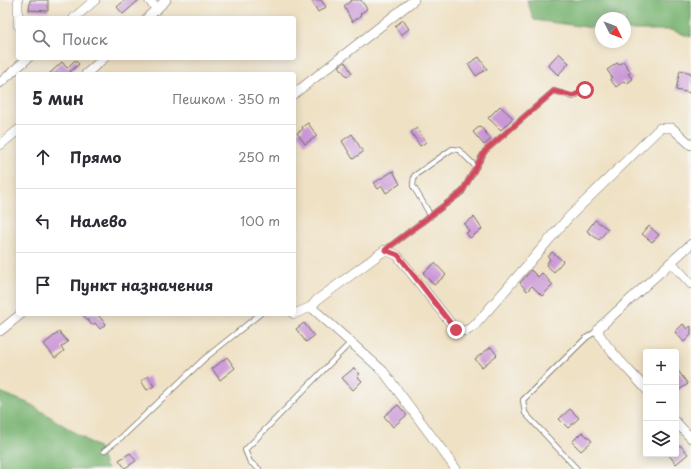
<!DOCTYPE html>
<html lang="ru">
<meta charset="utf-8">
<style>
:root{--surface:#fff;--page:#f2f2f3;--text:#2b2b33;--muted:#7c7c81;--line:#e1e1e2}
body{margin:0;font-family:"Playpen Sans",sans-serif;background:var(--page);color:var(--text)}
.controls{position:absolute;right:12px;bottom:12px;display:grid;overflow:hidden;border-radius:4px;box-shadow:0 2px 10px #0003}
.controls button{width:36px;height:36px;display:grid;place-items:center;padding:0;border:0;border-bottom:1px solid var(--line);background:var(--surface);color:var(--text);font:20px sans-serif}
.compass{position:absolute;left:595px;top:12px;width:36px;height:36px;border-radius:50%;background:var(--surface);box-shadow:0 2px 10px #0003;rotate:132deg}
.stop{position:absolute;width:12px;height:12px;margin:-9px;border:3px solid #d1495b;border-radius:50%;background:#fff}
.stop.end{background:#d1495b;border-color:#fff;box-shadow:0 1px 4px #0008}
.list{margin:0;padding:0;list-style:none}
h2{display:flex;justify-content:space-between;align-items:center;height:52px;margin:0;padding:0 16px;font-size:17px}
h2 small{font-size:13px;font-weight:400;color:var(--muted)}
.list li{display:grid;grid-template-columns:26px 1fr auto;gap:12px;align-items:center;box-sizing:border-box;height:64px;padding:0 16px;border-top:1px solid var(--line)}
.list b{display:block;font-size:15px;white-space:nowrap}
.list em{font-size:13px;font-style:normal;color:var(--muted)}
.icon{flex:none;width:22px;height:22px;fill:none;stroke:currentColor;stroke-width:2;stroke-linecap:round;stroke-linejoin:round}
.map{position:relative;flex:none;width:691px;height:469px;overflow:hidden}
.search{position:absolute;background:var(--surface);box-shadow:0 2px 10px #0003;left:16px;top:16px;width:280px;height:44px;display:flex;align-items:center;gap:10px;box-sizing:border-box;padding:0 14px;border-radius:4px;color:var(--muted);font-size:15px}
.panel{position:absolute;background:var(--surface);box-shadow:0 2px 10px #0003;left:16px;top:72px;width:280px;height:244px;border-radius:4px}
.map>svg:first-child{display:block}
.forest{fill:#7bb574;stroke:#537050}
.building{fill:#ca97d7}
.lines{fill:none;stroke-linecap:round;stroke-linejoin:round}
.lane-casing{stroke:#706b61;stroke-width:6}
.street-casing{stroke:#706b61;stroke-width:10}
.lane{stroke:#fff;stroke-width:4.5}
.street{stroke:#fff;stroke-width:9}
.route{stroke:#d1495b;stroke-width:5}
</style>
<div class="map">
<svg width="691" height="469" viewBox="0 0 691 469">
<rect width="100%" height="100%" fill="#f6f6f2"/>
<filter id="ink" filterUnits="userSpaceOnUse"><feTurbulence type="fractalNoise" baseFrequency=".025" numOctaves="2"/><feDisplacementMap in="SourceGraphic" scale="8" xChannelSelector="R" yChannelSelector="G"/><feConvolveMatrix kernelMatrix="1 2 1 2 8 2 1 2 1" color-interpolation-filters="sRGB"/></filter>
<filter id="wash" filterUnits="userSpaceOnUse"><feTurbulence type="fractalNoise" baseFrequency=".012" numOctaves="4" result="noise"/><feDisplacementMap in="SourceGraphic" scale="16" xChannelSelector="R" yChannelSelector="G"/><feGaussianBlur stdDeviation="0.9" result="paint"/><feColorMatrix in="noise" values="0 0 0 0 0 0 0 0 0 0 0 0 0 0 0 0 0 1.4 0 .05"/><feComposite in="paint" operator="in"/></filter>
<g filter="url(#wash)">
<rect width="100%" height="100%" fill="#efe1c4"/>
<!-- forest -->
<g class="forest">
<path d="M 527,0 L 691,0 L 691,37 L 671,30 L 625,30 L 625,18 L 601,18 L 601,29 L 534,20 Z"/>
<path d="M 0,392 L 30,404 L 99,448 L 105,467 L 108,469 L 0,469 Z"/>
</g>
<g id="blocks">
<!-- building -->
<g class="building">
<path d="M 30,0 L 48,0 L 48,11 L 29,10 Z"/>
<path d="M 125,0 L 139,0 L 123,14 L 117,7 Z"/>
<path d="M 311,0 L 321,0 L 326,7 L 318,12 Z"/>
<path d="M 352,0 L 361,0 L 367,9 L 360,14 L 361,16 L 352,22 L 344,6 Z"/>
<path d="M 403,20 L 409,29 L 401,35 L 395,26 Z"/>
<path d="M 559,53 L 569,63 L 558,75 L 548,65 Z"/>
<path d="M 479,57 L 487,69 L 476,76 L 468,64 Z"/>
<path d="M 75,60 L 79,64 L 70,72 L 72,74 L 49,74 L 62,62 L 67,68 Z"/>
<path d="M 623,61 L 631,72 L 628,74 L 633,79 L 626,84 L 624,81 L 616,87 L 610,79 L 612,77 L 607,70 L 617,63 L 619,65 Z"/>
<path d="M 345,62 L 352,73 L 347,77 L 339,66 Z"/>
<path d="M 680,70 L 691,73 L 691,93 L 676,90 Z"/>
<path d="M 500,106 L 513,118 L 501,130 L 488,118 Z"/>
<path d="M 308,123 L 317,136 L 305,144 L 297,133 L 303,129 L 302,127 Z"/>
<path d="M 480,126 L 491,139 L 484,145 L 473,132 Z"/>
<path d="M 417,128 L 426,142 L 420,146 L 411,132 Z"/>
<path d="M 352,134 L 363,152 L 353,159 L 342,141 Z"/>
<path d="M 393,171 L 400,184 L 386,193 L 382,186 L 378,189 L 374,183 Z"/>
<path d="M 474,217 L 482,229 L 470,238 L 466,233 L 469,231 L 464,224 Z"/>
<path d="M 595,220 L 608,229 L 599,240 L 587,231 Z"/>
<path d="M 649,226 L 659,235 L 652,242 L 642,234 Z"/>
<path d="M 552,252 L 563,261 L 554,272 L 546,265 L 550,259 L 548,257 Z"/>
<path d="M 435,263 L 446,275 L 434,285 L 423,273 Z"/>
<path d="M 531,270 L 538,277 L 542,273 L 553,285 L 542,296 L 532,286 L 527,291 L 520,283 Z"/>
<path d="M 82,314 L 97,314 L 106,324 L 100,329 L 95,323 L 92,325 Z"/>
<path d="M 304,323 L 314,336 L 306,342 L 296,329 Z"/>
<path d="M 683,324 L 687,329 L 691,326 L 691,335 L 684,342 L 675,332 Z"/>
<path d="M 59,332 L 68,342 L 61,347 L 64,351 L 55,358 L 44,344 Z"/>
<path d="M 491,347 L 497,355 L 482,367 L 475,359 Z"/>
<path d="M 227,357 L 235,368 L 220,380 L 212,369 Z"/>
<path d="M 354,368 L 360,374 L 357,376 L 362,381 L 353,390 L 342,378 Z"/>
<path d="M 676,368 L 688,384 L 676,392 Z"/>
<path d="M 148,376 L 154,386 L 147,390 L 141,381 Z"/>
<path d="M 398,405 L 407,415 L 393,427 L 384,416 Z"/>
<path d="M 570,409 L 579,418 L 568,428 L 559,419 Z"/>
<path d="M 582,432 L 592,441 L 581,451 L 572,442 Z"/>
<path d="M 680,445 L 688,454 L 676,464 L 668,454 L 676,454 L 676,448 Z"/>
<path d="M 130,453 L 136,461 L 125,468 L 119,460 Z"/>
</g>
</g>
</g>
<g filter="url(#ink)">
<use href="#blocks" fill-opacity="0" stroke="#706b61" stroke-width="1"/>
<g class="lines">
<!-- lane casing -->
<g class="lane-casing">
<g id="lane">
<path d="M 430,217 L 428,211 L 413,186 L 414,176 L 452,149 L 459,150 L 476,167"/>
<path d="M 385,250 L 462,192 L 485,151 L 554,91 L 573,97 L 585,90"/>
<path d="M 104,451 L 123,436 L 204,359 L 260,314"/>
<path d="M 259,469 L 250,462 L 245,450 L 351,342"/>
<path d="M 577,469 L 525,413 L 523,400 L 586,338 L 598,330"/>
</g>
</g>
<!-- street casing -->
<g class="street-casing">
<g id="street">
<path d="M 149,0 L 157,9"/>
<path d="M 74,18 L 95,0"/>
<path d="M 147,18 L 166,0"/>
<path d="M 18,25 L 18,0"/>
<path d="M 86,74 L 104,58"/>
<path d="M 0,83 L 28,58"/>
<path d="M 294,94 L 414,0"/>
<path d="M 0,145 L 18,130"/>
<path d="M 671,262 L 691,284"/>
<path d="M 311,307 L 317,300 L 385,250 L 397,255 L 456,330 L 466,331 L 475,325 L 569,217 L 660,128 L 672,128 L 691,145"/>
<path d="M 294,314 L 311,307 L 383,371 L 456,469"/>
<path d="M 0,331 L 21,314"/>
<path d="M 646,389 C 636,377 600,343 598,330 L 601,326 L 691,244"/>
<path d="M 676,422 L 691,438"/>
</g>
</g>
<!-- lane -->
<use href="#lane" class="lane"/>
<!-- street -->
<use href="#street" class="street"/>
</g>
</g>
<g class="lines" filter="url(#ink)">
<!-- route -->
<path class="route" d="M 456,330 L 398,255 L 385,250 L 462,192 L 485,151 L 554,91 L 573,96 L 585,90"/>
</g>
</svg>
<div class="controls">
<button>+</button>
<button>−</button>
<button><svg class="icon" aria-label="layers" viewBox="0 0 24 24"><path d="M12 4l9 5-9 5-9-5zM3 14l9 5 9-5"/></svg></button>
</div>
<svg class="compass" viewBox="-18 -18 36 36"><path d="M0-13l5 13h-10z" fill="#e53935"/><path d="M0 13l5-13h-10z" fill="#7c7c81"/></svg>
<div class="stop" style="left:585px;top:90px"></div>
<div class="stop end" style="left:456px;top:330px"></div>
<div class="search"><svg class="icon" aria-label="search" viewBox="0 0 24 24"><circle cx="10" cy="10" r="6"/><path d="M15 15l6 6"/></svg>Поиск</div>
<section class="panel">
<h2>5 мин<small>Пешком · 350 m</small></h2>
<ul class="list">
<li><svg class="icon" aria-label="ahead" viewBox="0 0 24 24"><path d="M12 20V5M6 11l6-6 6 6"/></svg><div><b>Прямо</b></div><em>250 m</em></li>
<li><svg class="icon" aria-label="left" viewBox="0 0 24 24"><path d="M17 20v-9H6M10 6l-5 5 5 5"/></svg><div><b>Налево</b></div><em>100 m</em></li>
<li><svg class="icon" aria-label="arrive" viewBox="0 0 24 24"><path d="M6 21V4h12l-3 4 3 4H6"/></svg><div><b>Пункт назначения</b></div></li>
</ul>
</section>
</div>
